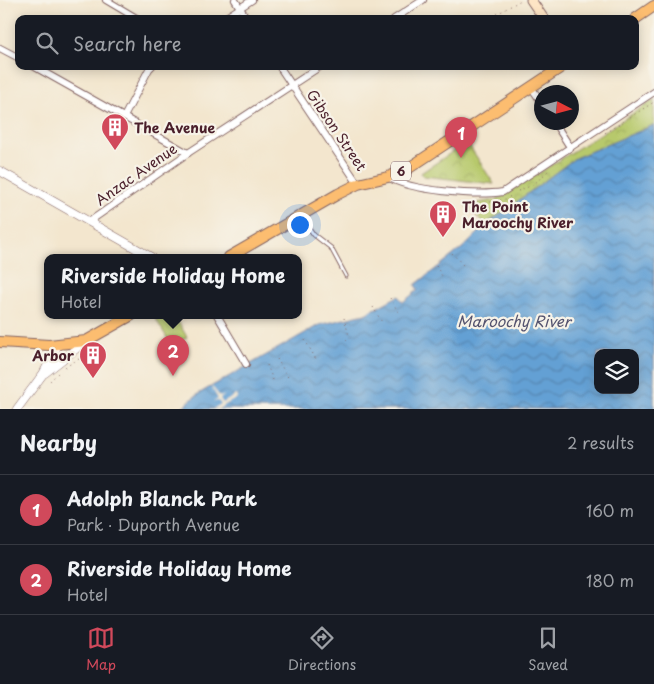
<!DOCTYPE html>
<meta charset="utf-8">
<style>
:root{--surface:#171b24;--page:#20242c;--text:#f1f3f6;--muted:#9ea1a6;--line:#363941;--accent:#d1495b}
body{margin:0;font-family:"Playpen Sans",sans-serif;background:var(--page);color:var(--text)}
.controls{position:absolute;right:15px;bottom:15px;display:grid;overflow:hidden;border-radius:10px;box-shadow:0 2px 12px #0003}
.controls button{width:45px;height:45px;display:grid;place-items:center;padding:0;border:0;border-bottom:1px solid var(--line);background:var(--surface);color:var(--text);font:25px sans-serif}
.compass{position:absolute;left:534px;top:85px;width:45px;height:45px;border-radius:50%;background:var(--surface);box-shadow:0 2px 12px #0003;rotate:96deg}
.you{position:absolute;left:299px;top:224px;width:18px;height:18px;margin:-12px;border:4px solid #fff;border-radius:50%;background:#1a73e8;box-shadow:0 0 0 8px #1a73e833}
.badge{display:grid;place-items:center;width:32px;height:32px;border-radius:50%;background:var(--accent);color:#fff;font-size:16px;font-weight:700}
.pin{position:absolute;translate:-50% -41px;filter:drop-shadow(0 1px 2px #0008)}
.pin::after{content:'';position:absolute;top:26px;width:18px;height:15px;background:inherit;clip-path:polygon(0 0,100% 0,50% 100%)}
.popup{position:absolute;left:44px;top:254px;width:258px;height:65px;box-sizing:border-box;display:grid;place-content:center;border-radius:10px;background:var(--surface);filter:drop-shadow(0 1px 4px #0005);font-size:16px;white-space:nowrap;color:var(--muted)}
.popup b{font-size:19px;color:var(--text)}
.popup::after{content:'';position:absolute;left:50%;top:100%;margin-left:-10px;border:10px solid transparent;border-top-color:var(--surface)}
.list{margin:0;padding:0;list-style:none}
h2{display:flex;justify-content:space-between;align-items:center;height:65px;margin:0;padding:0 20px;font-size:21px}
h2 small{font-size:16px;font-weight:400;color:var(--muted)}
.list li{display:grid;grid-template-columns:32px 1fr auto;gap:15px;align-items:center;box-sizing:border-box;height:70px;padding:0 20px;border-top:1px solid var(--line)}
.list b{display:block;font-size:19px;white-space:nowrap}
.list p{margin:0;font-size:16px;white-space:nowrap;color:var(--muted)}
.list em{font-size:16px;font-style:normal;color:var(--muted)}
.icon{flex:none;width:28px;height:28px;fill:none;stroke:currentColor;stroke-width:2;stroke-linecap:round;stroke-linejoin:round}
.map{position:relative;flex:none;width:654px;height:409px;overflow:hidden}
.search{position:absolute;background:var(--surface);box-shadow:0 2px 12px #0003;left:15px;right:15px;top:15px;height:55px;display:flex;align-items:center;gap:12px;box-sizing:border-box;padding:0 18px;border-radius:10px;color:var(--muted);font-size:19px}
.sheet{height:205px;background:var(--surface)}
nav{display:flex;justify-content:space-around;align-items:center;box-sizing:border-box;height:70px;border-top:1px solid var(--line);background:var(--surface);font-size:14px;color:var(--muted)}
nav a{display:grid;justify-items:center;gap:2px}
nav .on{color:var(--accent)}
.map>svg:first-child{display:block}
.green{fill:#b7c96c;stroke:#80744c}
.park{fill:url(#park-crowns);stroke:#80744c}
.water{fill:url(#water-waves);stroke:#566080;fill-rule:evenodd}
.pier{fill:#f3e6ce}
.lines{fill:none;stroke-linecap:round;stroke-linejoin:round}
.service-casing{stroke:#856564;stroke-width:5}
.minor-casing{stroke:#856564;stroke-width:8}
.tertiary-casing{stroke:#856564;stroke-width:9}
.secondary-casing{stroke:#856564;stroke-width:11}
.primary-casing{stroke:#856564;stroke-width:12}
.path{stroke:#856564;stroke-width:1;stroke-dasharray:1 4;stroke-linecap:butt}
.service{stroke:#fff;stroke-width:3}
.minor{stroke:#fff;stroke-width:6}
.tertiary{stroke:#fff;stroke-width:8}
.secondary{stroke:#fee5c5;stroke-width:9}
.primary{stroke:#fcbd6f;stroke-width:10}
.labels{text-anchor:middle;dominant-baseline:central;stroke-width:4.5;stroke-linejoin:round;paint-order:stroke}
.shield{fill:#f7f3e8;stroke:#7e5f64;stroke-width:1}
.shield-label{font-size:12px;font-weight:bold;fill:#4a1f2b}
.poi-label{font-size:14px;font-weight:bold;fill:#4a1f2b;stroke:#f7f3e8;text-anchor:start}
.street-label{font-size:14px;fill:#4a1f2b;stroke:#f7f3e8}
.water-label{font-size:15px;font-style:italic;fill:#54536f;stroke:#f7f3e8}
</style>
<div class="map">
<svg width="654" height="409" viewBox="0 0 654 409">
<defs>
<pattern id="park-crowns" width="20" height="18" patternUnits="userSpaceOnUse" patternTransform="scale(1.25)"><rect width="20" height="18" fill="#b7c96c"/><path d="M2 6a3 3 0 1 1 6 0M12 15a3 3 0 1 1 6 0" fill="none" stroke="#9fac5e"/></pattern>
<pattern id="water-waves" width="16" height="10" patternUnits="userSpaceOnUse" patternTransform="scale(1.25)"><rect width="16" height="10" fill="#63a0d4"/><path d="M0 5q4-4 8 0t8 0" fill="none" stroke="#5482ac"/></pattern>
</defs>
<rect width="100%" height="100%" fill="#f7f3e8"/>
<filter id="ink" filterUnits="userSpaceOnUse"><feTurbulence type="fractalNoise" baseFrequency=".02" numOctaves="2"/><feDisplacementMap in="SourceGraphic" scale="10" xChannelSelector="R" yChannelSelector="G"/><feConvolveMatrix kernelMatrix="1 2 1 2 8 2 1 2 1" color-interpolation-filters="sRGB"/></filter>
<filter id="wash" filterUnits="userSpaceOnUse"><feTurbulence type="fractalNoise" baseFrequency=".0096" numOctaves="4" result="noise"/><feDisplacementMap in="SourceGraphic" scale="20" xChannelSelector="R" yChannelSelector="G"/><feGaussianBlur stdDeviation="1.12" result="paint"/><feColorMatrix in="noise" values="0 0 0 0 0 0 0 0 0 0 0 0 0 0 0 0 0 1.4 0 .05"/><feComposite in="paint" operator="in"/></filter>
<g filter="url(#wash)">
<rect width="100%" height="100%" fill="#f3e6ce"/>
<!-- green -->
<path class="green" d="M 156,315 L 174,315 L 187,337 L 172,346 L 154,316 Z"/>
<!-- park -->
<g class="park">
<path d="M 654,100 L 654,125 L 575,158 L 486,225 L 465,205 L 496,200 Z"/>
<path d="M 467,142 L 494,184 L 423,176 L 421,173 Z"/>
</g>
<!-- water -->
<path class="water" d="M 654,125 L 654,409 L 180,409 L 198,394 L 319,325 L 365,314 L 398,296 L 403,302 L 418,290 L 415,285 L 466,245 L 486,225 L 575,158 ZM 598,353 L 635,353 L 635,390 L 598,390 Z"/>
<!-- pier -->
<path class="pier" d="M 210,384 L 220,397 L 225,395 L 220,399 L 223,403 L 236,395 L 237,398 L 218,409 L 213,409 L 221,404 L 218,401 L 213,402 L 218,399 Z"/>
</g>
<g filter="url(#ink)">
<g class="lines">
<!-- service casing -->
<g class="service-casing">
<path id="service" d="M 302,218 L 314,235 L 331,248 L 346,276"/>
</g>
<!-- minor casing -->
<g class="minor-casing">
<g id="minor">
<path d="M 106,0 L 138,19"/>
<path d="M 235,0 L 247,19"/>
<path d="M 223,19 L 252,0"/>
<path d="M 394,19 L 423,0"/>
<path d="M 0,48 L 19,58"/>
<path d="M 33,66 L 188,153"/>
<path d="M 279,66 L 358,184"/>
<path d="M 531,87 L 542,103"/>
<path d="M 124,117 L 149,69 L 152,66"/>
<path d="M 554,122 L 570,147"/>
<path d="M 388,177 C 410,191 477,196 503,192 L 654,92"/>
<path d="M 90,221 L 188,153 L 321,66"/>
<path d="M 217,315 L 246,364"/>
</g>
</g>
<!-- tertiary casing -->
<g class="tertiary-casing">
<g id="tertiary">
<path d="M 0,171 L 151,257"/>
<path d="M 45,373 L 86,341"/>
<path d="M 17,409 L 43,374 L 58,345"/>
</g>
</g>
<!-- secondary casing -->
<g class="secondary-casing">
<path id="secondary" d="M 531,0 L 544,19"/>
</g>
<!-- primary casing -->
<g class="primary-casing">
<g id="primary">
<path d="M 635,19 L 654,6"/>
<path d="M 229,257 L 338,194 L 358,184 L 388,177 L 409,168 L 563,66"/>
<path d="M 0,342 L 49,345 L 86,341 L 132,315"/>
</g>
</g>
<!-- path -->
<g class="path">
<path d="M 497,14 L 521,0"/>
<path d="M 605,133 L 654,102"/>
<path d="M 518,191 L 533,185 L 548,171"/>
<path d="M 485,203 L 506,199 L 511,196"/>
<path d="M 452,253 L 463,265"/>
<path d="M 436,266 L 442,276"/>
<path d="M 390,298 L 399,313"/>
<path d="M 373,307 L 383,324"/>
<path d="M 344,318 L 350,339 L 346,340"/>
<path d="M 305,340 L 317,361"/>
<path d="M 277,359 L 289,379"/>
<path d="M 267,365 L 273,380"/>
<path d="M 65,367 L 100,347 L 101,344"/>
<path d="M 50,381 L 58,373"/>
</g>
<!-- service -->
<use href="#service" class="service"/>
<!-- minor -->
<use href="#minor" class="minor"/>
<!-- tertiary -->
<use href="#tertiary" class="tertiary"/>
<!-- secondary -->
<use href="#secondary" class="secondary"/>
<!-- primary -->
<use href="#primary" class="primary"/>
</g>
</g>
<!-- icons -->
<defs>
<g id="building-pin" transform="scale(1.4375)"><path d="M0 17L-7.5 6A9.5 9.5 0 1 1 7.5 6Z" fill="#d1495b" stroke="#f7f3e8"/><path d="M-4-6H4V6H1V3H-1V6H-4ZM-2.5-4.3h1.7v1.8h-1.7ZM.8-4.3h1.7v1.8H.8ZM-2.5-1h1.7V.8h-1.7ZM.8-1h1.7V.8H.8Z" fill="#fff"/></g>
</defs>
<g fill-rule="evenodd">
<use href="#building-pin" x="115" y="127"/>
<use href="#building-pin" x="443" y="214"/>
<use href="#building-pin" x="93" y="355"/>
</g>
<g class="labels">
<!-- shield labels -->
<rect class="shield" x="391" y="161.5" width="20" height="19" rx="4"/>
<g class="shield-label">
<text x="401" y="171">6</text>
</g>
<!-- poi labels -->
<g class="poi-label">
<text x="134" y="127">The Avenue</text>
<text x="462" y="206">The Point<tspan x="462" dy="16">Maroochy River</tspan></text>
<text x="74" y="355" text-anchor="end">Arbor</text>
</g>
<!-- street labels -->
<g class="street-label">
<text transform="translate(337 130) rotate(56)">Gibson Street</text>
<text transform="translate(136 174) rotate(-35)">Anzac Avenue</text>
</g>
<!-- water labels -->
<g class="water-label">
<text x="514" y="320">Maroochy River</text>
</g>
</g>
</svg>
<div class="controls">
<button><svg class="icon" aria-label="layers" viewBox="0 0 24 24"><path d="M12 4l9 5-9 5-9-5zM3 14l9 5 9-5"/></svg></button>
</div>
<svg class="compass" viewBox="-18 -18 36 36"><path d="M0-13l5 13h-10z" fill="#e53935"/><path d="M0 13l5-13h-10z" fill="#9ea1a6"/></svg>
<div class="you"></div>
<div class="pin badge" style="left:461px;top:158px">1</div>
<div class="pin badge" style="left:173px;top:376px">2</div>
<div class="popup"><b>Riverside Holiday Home</b>Hotel</div>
<div class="search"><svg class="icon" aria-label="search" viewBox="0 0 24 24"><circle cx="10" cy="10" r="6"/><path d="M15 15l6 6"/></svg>Search here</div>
</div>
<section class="sheet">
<h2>Nearby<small>2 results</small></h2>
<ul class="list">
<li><span class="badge">1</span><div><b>Adolph Blanck Park</b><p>Park · Duporth Avenue</p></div><em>160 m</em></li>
<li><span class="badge">2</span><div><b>Riverside Holiday Home</b><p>Hotel</p></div><em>180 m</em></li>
</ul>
</section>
<nav>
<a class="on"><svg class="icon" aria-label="map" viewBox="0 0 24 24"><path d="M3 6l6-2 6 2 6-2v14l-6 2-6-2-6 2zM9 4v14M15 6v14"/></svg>Map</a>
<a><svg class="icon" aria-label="directions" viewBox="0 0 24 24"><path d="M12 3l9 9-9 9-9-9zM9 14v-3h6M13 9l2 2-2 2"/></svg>Directions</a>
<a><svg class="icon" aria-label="saved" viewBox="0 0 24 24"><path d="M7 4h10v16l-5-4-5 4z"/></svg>Saved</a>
</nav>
